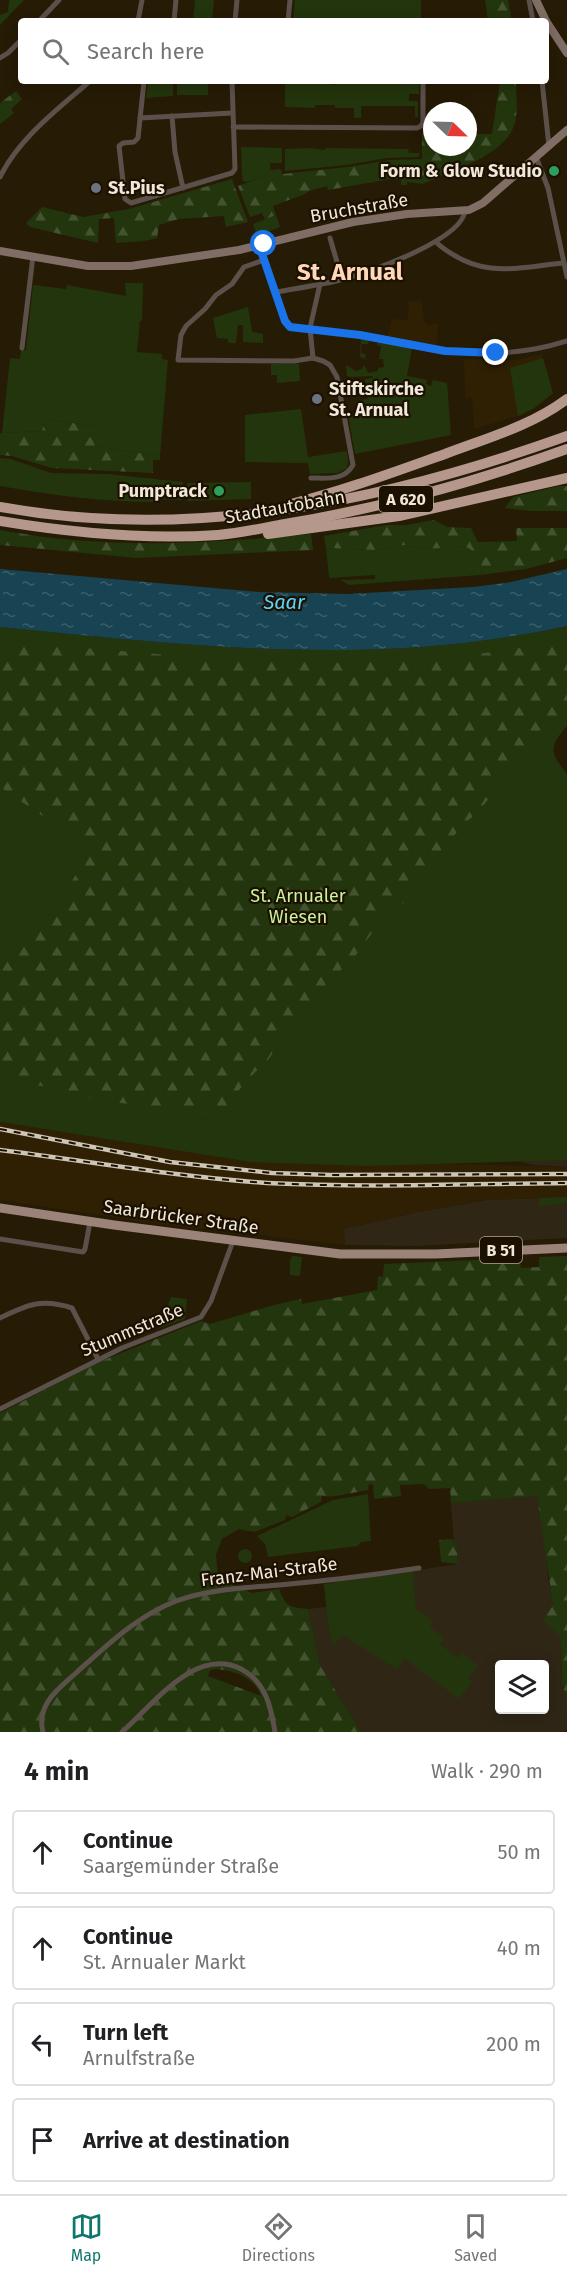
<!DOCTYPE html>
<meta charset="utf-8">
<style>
:root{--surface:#fff;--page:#f2f2f2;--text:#202124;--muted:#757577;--line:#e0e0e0;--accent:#0f766e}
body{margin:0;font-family:"Fira Sans",sans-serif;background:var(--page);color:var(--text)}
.controls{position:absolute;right:18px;bottom:18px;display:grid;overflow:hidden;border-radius:6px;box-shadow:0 3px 15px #0003}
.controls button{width:54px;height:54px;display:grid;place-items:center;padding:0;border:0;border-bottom:2px solid var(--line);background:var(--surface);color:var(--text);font:30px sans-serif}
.compass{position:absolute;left:423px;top:102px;width:54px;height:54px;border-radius:50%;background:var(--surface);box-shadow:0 3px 15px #0003;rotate:113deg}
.stop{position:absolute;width:18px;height:18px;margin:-14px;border:4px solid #1a73e8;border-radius:50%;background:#fff}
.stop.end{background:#1a73e8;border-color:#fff;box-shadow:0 2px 6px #0008}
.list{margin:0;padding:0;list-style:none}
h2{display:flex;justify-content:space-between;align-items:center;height:78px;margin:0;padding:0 24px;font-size:26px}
h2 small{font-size:20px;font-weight:400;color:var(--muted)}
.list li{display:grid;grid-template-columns:39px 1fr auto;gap:18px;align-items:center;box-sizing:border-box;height:84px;margin:0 12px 12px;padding:0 12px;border:2px solid var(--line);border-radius:6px}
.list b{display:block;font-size:22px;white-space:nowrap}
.list p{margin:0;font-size:20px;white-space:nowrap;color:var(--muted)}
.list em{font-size:20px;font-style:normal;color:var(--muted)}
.icon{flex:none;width:33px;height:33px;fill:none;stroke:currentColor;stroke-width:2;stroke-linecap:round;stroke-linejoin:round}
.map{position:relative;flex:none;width:567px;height:1732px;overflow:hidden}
.search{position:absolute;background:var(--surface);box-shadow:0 3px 15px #0003;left:18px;right:18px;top:18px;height:66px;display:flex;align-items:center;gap:15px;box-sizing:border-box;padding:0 21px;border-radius:6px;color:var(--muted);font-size:22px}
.sheet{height:462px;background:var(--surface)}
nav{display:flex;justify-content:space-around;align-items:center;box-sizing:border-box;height:84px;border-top:2px solid var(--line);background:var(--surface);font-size:16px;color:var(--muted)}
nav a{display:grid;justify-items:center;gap:3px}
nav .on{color:var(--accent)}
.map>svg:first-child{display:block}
.commercial{fill:#2f2616;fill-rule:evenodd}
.built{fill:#2f2003}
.green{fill:#23350d}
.forest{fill:url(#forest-firs);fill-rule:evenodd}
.water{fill:url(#water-ripples)}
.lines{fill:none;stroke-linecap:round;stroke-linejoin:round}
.street{stroke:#5c504b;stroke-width:5}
.secondary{stroke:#806d66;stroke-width:8}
.primary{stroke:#9b837a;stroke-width:9}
.highway{stroke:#b5978c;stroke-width:10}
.rail-casing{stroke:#cdc5b6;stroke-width:4.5}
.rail{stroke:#1c1100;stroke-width:2;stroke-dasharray:7;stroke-linecap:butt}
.route{stroke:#1a73e8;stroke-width:8}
.leisure-dot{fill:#2e9e5b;stroke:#1c1100;stroke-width:2}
.worship-dot{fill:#6b7280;stroke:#1c1100;stroke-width:2}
.labels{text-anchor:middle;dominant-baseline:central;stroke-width:4.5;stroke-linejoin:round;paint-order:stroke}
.shield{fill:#1c1100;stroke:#b0a899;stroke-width:1.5}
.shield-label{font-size:16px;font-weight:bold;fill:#f0e8db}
.poi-label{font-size:18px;font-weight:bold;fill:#f0e8db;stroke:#1c1100;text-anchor:end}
.street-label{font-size:18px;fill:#f0e8db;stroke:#1c1100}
.park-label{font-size:18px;fill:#c8f39d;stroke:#1c1100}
.water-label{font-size:20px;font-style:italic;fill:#5dd3fb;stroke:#1c1100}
.district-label{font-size:24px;font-weight:bold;fill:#ffd8b9;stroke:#1c1100}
</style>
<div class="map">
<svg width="567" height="1732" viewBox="0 0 567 1732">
<defs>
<pattern id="forest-firs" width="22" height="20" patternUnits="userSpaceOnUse" patternTransform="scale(1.5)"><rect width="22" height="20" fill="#23350d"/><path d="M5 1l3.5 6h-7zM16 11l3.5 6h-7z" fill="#435230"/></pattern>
<pattern id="water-ripples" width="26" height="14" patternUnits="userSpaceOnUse" patternTransform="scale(1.5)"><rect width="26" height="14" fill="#184352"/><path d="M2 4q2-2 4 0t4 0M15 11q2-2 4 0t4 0" fill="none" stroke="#3a5e6a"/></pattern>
</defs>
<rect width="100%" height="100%" fill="#261b05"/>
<!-- commercial -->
<g class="commercial">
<path d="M 567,1154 L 567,1167 L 533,1165 L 518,1161 Z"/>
<path d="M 567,1197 L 567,1238 L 414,1246 L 345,1245 L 343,1229 L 418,1212 L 486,1200 Z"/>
<path d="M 537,1496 L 546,1551 L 548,1578 L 561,1637 L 562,1684 L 567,1701 L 567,1729 L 565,1732 L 361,1732 L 320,1665 L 308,1609 L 326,1607 L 324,1584 L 458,1564 L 457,1546 L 454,1544 L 451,1503 ZM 500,1664 L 544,1664 L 544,1710 L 500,1710 Z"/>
</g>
<!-- built -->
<g class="built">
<path d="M 421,300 L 425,323 L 430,325 L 438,323 L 437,345 L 387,336 L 392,319 L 407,320 L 409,308 L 407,302 Z"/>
<path d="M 542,354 L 553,393 L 533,409 L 518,416 L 474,429 L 472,397 L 465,397 L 464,359 L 516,360 Z"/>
<path d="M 0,1122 L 250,1162 L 421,1163 L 567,1167 L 567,1197 L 485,1200 L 418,1212 L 344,1229 L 345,1245 L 145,1222 L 0,1200 Z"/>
</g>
<!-- green -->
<g class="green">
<path d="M 9,0 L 24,0 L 0,25 L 0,15 L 8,12 Z"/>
<path d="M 195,0 L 214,0 L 212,21 L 193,21 Z"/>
<path d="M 295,0 L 421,0 L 421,21 L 293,21 Z"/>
<path d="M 148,81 L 173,82 L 173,96 L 146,98 Z"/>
<rect x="177" y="81" width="31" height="14"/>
<path d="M 285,81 L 320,81 L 335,85 L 336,81 L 411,81 L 412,83 L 419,81 L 419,94 L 409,94 L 409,101 L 418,101 L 418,117 L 415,117 L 415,106 L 361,106 L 361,118 L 354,118 L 354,108 L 335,108 L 335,105 L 315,105 L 315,108 L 285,107 Z"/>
<path d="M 241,147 L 282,148 L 282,163 L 270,163 L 271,174 L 247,182 L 243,181 L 242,176 Z"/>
<path d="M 309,148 L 325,150 L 325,148 L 408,149 L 409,153 L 420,153 L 419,157 L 387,158 L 347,165 L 285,171 L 285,149 Z"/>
<path d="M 422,159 L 422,184 L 407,182 L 407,185 L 401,185 L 401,179 L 390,179 L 390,160 Z"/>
<path d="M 276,215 L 280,227 L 257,236 L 253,224 Z"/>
<path d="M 125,283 L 143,283 L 142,321 L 140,321 L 137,352 L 162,354 L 162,359 L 168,360 L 160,456 L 95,446 L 95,426 L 45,419 L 42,431 L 2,433 L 10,358 L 20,359 L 21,350 L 26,350 L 33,285 L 66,289 L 67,285 L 126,296 Z"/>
<path d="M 248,307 L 252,332 L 263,334 L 263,343 L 243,342 L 243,325 L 238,325 L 236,343 L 228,343 L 228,339 L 217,338 L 213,318 Z"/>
<path d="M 361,339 L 412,348 L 407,376 L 427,380 L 426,384 L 431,386 L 433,380 L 447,383 L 451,435 L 355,454 L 348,415 L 357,411 L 355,402 L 368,399 L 365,379 L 372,378 L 373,376 L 350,377 L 347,376 L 346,365 L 356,371 L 362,369 L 364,365 L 368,373 L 378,371 L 378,368 L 384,367 L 383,359 L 379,359 L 381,346 L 377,345 L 378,342 L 369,341 L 368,344 L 362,344 L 361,353 L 366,354 L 365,359 L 360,357 Z"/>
<path d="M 543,358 L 553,393 L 533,409 L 518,416 L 510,368 Z"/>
<path d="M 271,364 L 299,364 L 300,381 L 277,383 L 277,375 L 271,375 Z"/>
<path d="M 301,409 L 308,457 L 347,451 L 348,462 L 347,468 L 338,473 L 310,474 L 308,463 L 245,462 L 245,415 Z"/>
<path d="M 0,458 L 11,459 L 51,473 L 108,474 L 183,482 L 182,500 L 154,499 L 154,502 C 103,502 50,495 0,486 Z"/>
<path d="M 251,482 L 251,499 L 187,501 L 187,483 Z"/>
<path d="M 404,545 L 429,549 L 464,546 L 483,556 L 480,575 L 349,585 L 340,580 L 375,579 L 375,575 L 329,578 L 326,548 L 376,550 Z"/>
<path d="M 567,626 L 567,726 C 548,748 550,752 567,774 L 567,1160 L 367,1166 L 250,1162 L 0,1122 L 0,627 C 193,646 375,668 567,626 Z"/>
<path d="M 567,1197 L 567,1203 L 539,1206 L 539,1198 Z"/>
<path d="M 292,1256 L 302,1257 L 300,1276 L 290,1275 L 290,1261 Z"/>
<path d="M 171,1297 L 187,1299 L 185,1319 L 160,1328 Z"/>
<path d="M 368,1494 L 371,1541 L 361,1542 L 358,1546 L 268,1557 L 265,1544 L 257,1536 L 333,1500 Z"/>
<circle cx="245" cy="1556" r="7"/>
<path d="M 413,1571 L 416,1609 L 433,1622 L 430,1627 L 444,1638 L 440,1644 L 458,1658 L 463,1653 L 478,1666 L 468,1678 L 472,1682 L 459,1699 L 405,1659 L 396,1669 L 343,1635 L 333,1646 L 328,1622 L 324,1584 Z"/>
</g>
<!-- forest -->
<g class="forest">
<path d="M 485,0 L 508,0 L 512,21 L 488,21 Z"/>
<path d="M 500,81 L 516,81 C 516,95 519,115 513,128 C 503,155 447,174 422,184 L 422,134 L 432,134 L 432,147 L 468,147 L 468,134 L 492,134 Z"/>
<path d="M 16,91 L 22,99 L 11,109 L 14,113 L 0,124 L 0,103 Z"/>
<path d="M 390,160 L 390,179 L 328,190 L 327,186 L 309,191 L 305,194 L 273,206 L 276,215 L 253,224 L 265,219 L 262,213 L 250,217 L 238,186 L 270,174 L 270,170 L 281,169 L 282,174 L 348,167 Z"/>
<path d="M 232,179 L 248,222 L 226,227 L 224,216 L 179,219 L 159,225 L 157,238 L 144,241 L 116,243 L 114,218 L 99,219 L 98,243 L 30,227 L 26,223 L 42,207 L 83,217 L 129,209 Z"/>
<path d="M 45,419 L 95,426 L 95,446 L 160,456 L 160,460 L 153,460 L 153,473 L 52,468 L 12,456 L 0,455 L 0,433 L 42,431 Z"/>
<path d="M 559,486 L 567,486 L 567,511 L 530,511 L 505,508 L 513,497 Z"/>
<path d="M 434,520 L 447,527 L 471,528 L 478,542 L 517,541 L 516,528 L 567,528 L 567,558 L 526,569 L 480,575 L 482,556 L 464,546 L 429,549 L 404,545 L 376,550 L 326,548 L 324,536 L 386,525 L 406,525 Z"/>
<path d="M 0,530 C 108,550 202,544 311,534 L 313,550 L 137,558 L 0,545 Z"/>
<path d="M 0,641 L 218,659 L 323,663 L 407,661 L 485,653 L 560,642 L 567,650 L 567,704 L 477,813 L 465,823 L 452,838 L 412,898 L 400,905 L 377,926 L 356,955 L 321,990 L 267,1061 L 245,1082 L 236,1094 L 228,1115 L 103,1101 L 0,1076 L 0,946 C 8,946 15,946 22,941 C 42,928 72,880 86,860 L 84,844 L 0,787 Z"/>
<path d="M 567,1256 L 567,1701 L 562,1684 L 561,1637 L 543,1620 L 553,1605 L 537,1496 L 451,1503 L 450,1488 L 429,1489 L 424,1484 L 400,1485 L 401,1496 L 374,1499 L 373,1486 L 371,1483 L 368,1486 L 369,1490 C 354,1492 335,1498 322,1496 L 321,1502 L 292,1517 L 286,1515 L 285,1520 L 254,1532 L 239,1529 L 222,1539 L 216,1555 L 218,1578 L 252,1593 L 279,1589 C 286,1607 289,1607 308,1609 L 320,1665 L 361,1732 L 0,1732 L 0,1413 L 99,1362 L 201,1321 L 210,1324 L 274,1305 L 301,1299 L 302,1304 L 377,1290 L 378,1276 L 383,1277 L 384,1264 L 519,1258 L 521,1268 L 539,1267 L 539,1257 ZM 216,1669 C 235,1671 254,1677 261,1696 L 208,1676 L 210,1670 Z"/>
<path d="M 453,1539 L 454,1544 L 457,1546 L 458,1564 L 441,1562 L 439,1540 Z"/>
</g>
<!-- water -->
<path class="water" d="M 0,569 L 260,592 L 347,594 L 473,587 L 511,582 L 567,569 L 567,626 C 375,668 193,646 0,627 Z"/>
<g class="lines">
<!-- street -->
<g class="street">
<path d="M 529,0 L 533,21"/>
<path d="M 39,21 L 59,0"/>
<path d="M 138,21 L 142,0"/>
<path d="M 174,21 L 176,0"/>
<path d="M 235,21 L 237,0"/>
<path d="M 288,21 L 290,0"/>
<path d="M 0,58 L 8,53 L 21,40"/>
<path d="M 144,81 L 138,138 L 134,142 L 123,143 L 119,146 L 125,199 L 131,203 L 232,173 L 235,169 L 232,81"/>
<path d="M 542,81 L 549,146"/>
<path d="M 172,116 L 175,152 L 183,188"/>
<path d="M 140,118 L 232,113"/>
<path d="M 233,127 L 417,128 L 421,126 L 423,122 L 423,81"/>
<path d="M 536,157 L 548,188 L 567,277"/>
<path d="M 0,177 C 19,138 58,109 90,81"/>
<path d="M 330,238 L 342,279"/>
<path d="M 436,242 C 444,250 453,255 463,260 C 496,276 528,266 563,263"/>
<path d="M 259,245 L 285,321 L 290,327 C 319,330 348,332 376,338 C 445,351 498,363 567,341"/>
<path d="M 264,260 L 244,267 L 232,284 L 216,295 L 205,309 L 186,326 L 181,335 L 178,360 L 294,361 L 313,358 L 323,361 L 330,365 L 337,377 L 353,465 C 344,481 327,478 311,478"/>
<path d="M 276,292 C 298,288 322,285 344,279 C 370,272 464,239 465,210"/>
<path d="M 22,348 L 33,256"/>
<path d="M 313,358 L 310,328 L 320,284"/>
<path d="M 0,1239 L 83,1252 L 85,1249 L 90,1222"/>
<path d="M 0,1318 C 27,1305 41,1298 72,1308 L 98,1359"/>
<path d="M 0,1409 L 122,1348 L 201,1317 L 211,1301 L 233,1241"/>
<path d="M 43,1732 C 36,1705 58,1689 76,1673 C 106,1646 137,1616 176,1601 C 209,1589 244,1588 279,1585 C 326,1581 373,1575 419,1568"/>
<path d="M 122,1732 C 153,1705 195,1646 241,1669 C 266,1682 271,1707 275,1732"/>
</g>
<!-- secondary -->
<g class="secondary">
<path d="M 536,0 L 546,21"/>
<path d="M 546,21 L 567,53"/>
<path d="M 0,251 L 88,266 L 131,266 L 239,250 L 353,222 L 407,214 L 469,210 L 483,203 L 567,130"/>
</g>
<!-- primary -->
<path class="primary" d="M 0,1208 L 114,1225 L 340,1254 L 436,1254 L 567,1248"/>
<!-- highway -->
<g class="highway">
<path d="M 291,504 C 343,491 394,472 445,454 C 487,438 531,426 567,399"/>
<path d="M 0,507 C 193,542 385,501 567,436"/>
<path d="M 0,521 C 72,533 145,540 218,535 C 241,533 263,528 285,524 C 382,508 475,482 567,449"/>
<path d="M 268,534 L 399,516 L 567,478"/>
</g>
<!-- rail casing -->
<g class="rail-casing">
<g id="rail">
<path d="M 0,1129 L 170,1162 L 272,1173 L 331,1175 L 567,1174"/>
<path d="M 0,1150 C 88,1161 177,1177 267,1183 C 366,1188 467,1184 567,1183"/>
</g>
</g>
<!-- rail -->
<use href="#rail" class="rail"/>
</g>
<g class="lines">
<!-- route -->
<path class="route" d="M 264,244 L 259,245 L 285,321 L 290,327 L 360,335 L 445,351 L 496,353"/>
</g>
<!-- markers -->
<g class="leisure-dot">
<circle cx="554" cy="171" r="6"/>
<circle cx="219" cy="491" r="6"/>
</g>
<g class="worship-dot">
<circle cx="96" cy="188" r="6"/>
<circle cx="317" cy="399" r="6"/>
</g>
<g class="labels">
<!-- shield labels -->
<g class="shield">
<rect x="379" y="486" width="54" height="26" rx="4.5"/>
<rect x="480" y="1237" width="42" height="26" rx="4.5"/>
</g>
<g class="shield-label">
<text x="406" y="499">A 620</text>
<text x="501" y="1250">B 51</text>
</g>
<!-- poi labels -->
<g class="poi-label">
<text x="542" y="171">Form &amp; Glow Studio</text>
<text x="108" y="188" text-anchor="start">St.Pius</text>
<text x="329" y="389" text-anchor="start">Stiftskirche<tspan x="329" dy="21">St. Arnual</tspan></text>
<text x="207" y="491">Pumptrack</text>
</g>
<!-- street labels -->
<g class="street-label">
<text transform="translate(359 208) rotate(-10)">Bruchstraße</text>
<text transform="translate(285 507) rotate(-10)">Stadtautobahn</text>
<text transform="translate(181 1217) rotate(8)">Saarbrücker Straße</text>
<text transform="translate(132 1330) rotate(-23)">Stummstraße</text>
<text transform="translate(269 1572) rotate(-7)">Franz-Mai-Straße</text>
</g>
<!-- park labels -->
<g class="park-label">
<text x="298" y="896">St. Arnualer<tspan x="298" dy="21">Wiesen</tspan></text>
</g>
<!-- water labels -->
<g class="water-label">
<text x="284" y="602">Saar</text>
</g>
<!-- district labels -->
<g class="district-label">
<text x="350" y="272">St. Arnual</text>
</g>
</g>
</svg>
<div class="controls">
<button><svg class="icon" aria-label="layers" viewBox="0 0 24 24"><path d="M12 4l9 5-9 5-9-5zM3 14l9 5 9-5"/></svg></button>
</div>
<svg class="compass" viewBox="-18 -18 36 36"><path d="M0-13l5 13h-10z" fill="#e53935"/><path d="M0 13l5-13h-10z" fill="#757577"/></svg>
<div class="stop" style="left:264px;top:244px"></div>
<div class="stop end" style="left:496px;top:353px"></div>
<div class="search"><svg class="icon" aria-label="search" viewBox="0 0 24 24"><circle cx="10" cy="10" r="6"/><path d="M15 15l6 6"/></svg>Search here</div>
</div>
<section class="sheet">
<h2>4 min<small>Walk · 290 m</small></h2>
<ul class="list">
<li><svg class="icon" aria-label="ahead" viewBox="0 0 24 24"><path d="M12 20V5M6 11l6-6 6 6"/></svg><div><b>Continue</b><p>Saargemünder Straße</p></div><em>50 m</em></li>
<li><svg class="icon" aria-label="ahead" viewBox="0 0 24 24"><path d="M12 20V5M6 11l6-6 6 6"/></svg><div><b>Continue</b><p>St. Arnualer Markt</p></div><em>40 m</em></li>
<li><svg class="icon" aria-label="left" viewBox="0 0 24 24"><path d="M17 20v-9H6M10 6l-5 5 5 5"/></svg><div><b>Turn left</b><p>Arnulfstraße</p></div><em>200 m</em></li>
<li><svg class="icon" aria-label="arrive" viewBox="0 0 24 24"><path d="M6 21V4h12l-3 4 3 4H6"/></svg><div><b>Arrive at destination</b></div></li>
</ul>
</section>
<nav>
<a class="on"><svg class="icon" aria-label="map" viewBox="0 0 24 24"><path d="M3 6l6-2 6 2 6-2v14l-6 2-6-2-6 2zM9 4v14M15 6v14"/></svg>Map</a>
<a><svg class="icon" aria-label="directions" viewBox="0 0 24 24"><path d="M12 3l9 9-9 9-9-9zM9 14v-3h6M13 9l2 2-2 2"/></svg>Directions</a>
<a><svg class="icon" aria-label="saved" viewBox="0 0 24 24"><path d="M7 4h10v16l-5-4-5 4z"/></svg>Saved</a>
</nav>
